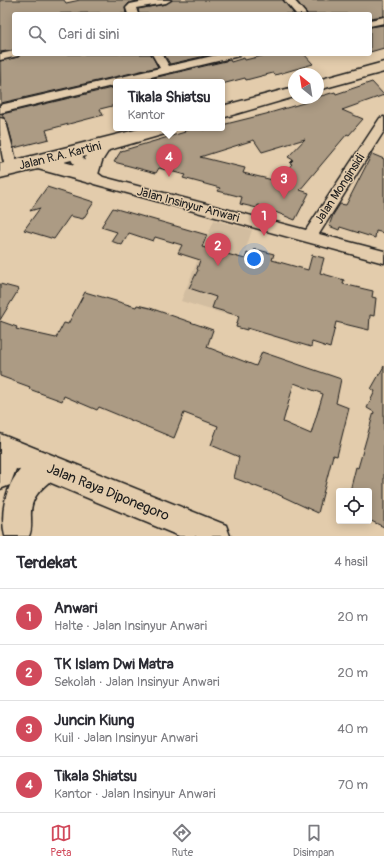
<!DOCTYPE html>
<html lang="id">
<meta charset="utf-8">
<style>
:root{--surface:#fff;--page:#f7f7f7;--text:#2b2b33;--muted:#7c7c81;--line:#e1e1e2;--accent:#d1495b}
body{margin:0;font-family:Pangolin,sans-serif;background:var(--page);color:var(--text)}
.controls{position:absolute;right:12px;bottom:12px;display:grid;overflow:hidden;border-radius:4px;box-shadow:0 2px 10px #0003}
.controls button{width:36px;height:36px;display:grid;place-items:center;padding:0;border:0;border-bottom:1px solid var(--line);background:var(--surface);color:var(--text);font:20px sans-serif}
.compass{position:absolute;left:288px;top:68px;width:36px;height:36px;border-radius:50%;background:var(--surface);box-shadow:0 2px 10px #0003;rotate:330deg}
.you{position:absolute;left:254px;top:259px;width:14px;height:14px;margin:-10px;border:3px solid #fff;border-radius:50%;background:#1a73e8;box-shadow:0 0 0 6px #1a73e833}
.badge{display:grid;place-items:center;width:26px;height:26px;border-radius:50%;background:var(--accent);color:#fff;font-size:13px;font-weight:700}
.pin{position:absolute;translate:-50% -33px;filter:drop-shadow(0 1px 2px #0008)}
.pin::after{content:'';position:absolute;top:21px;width:14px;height:12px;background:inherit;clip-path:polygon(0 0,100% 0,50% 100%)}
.popup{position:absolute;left:113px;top:79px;width:112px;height:52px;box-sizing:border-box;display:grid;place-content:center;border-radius:4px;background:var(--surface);filter:drop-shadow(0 1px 3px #0005);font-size:13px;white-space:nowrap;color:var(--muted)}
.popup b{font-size:15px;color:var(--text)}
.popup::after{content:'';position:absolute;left:50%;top:100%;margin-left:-8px;border:8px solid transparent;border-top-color:var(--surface)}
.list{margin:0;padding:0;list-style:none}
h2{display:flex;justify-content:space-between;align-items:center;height:52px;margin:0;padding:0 16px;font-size:17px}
h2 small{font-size:13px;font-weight:400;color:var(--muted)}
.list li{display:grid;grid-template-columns:26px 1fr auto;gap:12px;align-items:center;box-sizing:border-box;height:56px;padding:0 16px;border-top:1px solid var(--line)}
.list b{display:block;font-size:15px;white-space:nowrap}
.list p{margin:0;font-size:13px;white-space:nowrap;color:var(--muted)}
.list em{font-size:13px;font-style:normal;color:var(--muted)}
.icon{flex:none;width:22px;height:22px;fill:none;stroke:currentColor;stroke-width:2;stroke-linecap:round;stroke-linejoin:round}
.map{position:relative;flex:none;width:384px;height:536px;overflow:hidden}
.search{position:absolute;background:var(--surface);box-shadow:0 2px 10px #0003;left:12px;right:12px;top:12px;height:44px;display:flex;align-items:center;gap:10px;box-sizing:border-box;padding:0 14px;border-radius:4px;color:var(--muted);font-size:15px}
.sheet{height:276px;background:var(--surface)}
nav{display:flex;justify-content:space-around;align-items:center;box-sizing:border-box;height:56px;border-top:1px solid var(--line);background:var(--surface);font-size:11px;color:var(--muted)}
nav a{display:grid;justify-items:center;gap:2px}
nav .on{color:var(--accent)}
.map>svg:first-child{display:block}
.built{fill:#d2bda0}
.building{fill:#ac9b84;stroke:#1c1c1c;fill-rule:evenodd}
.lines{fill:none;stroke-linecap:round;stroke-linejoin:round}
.street-casing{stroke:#1c1c1c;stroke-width:3}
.secondary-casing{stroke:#1c1c1c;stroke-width:3}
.highway-casing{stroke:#1c1c1c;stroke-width:3}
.street{fill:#e3ccac;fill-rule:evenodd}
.secondary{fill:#e3ccac;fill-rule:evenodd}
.highway{fill:#e3ccac;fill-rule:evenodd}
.labels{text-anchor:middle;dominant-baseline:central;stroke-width:3;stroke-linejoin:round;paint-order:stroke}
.street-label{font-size:12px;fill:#1c1c1c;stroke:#e3ccac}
.near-street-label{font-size:14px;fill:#1c1c1c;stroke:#e3ccac}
</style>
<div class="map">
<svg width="384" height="536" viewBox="0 0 384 536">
<rect width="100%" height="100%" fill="#e3ccac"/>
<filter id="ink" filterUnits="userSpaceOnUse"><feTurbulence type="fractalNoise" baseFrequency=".025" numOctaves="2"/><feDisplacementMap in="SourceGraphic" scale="8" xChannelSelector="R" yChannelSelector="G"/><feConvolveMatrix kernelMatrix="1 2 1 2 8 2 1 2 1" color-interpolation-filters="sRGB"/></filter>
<g filter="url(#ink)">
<!-- built -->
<path class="built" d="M 214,220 L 252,230 L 224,314 L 181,301 Z"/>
<!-- building -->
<g class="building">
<path d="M 0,0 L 64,0 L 66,3 L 80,0 L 142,0 L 129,3 L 125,8 L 126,14 L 101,14 L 100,13 L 14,14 L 14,50 L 0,52 Z"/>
<path d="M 172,0 L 283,0 L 294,14 L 175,14 L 174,12 L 163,14 L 139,14 L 138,9 L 166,4 Z"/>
<path d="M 296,0 L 384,0 L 384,16 L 370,18 L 370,14 L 307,14 Z"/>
<path d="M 384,25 L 384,48 L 370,52 L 370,27 Z"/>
<path d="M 20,54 L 151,54 L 158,67 L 1,103 L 0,61 L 18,57 Z"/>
<path d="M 164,54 L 214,54 L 170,64 Z"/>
<path d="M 270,54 L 304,54 L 313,64 L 275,75 L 273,73 L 246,80 L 245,78 L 222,84 L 222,82 L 136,82 L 230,60 L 231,62 L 244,58 L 245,60 Z"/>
<path d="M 372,82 L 384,95 L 342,110 L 363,119 L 349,135 L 347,134 L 300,190 L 309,193 L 295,220 L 258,205 L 257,208 L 240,204 L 242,197 L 218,191 L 220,188 L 183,178 L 185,175 L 159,168 L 156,173 L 114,162 L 121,151 L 185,132 L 184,131 L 194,128 L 201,128 L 203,130 L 210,128 L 222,128 L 222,125 L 266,114 L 307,102 L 306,101 L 321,96 L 335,92 L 336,94 ZM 305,139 L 288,157 L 293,160 L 290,163 L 292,164 L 277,181 L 243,173 L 245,168 L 200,157 L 254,140 L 262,152 Z"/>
<path d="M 116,87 L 116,105 L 100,109 L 103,115 L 46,130 L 49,139 L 14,148 L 7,122 L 3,117 L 2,114 Z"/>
<path d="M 372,154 L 384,159 L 384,233 L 376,231 L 375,238 L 340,227 L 339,230 L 329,226 L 333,215 L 340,204 L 346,205 Z"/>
<path d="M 47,187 L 94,202 L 83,219 L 70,216 L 54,239 L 24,230 L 40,208 L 30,211 Z"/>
<path d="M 113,208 L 207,235 L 202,247 L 245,259 L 247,253 L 253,255 L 255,249 L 274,254 L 272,260 L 308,270 L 312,255 L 324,258 L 320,273 L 344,280 L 343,284 L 373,291 L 372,297 L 376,298 L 374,316 L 370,315 L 369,330 L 336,322 L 330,348 L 312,342 L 311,347 L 247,328 L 247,330 L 236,327 L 239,316 L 212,308 L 216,297 L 189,288 L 198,270 L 197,269 L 200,260 L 178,253 L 182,245 L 155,237 L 153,241 L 129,233 L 122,245 L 111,241 L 117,232 L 101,227 Z"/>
<path d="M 0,284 L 19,289 L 0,320 Z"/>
<path d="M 85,292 L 136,307 L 137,305 L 150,308 L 213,330 L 207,347 L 256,366 L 262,352 L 341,379 L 336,403 L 349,408 L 337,456 L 333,455 L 318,513 L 273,492 L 273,493 L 234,478 L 239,457 L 211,445 L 218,426 L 184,413 L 174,438 L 99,407 L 97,410 L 64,396 L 62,401 L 29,389 L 30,387 L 0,376 L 0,321 L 17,327 L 16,329 L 56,338 L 64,323 L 68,324 ZM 294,383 L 323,394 L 311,434 L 283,422 Z"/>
<path d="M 384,366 L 384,527 L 369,520 L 369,491 L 350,491 L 356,467 L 358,468 L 374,412 L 367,408 L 375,391 L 371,389 Z"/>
</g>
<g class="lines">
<!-- street casing -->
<g class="street-casing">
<g id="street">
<path d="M 150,0 L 171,0 L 166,3 L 136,8 L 138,14 L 128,14 L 126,8 L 130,4 Z"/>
<path d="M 284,0 L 294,0 L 306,14 L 296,14 Z"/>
<path d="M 384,17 L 384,23 L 370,26 L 370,20 Z"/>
<path d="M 14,51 L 14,54 L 19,54 L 18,56 L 0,60 L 0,54 Z"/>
<path d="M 152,54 L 162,54 L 169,66 L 221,54 L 240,54 L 239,56 L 130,82 L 116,82 L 116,85 L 0,113 L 0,105 L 160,68 Z"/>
<path d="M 384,117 L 384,131 L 319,234 L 384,251 L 384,263 L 94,184 C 81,178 74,166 68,153 L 70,150 L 74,149 L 78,150 L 88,166 L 103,177 L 306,230 L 380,118 Z"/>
<path d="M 0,118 L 4,119 L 6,122 L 18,168 L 17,171 L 12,173 L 7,171 C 0,156 0,135 0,118 Z"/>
</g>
</g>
<!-- secondary casing -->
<g class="secondary-casing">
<g id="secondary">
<path d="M 384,62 L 384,72 L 318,90 L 318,80 Z"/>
<path d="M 294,87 L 294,97 L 222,118 L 222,106 Z"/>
<path d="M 143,128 L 175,128 L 172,132 L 109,150 L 102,161 L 96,181 L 89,183 L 38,169 L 0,178 L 0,164 ZM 86,156 L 82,167 L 64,162 Z"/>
</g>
</g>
<!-- highway casing -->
<g class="highway-casing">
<path id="highway" d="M 0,434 L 226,525 L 230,536 L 179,536 L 49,482 C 37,492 30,501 31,517 C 31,525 32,529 29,536 L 5,536 C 0,514 5,487 20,470 L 16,469 L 10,485 L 0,489 Z"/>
</g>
<!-- street -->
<use href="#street" class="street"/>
<!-- secondary -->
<use href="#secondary" class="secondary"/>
<!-- highway -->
<use href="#highway" class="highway"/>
</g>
</g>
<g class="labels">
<!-- street labels -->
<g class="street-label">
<text transform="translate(60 156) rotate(-14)">Jalan R.A. Kartini</text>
<text transform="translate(340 189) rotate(-57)">Jalan Monginsidi</text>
<text transform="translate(188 205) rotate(15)">Jalan Insinyur Anwari</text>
</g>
<!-- near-street labels -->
<g class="near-street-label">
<text transform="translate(108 492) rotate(22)">Jalan Raya Diponegoro</text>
</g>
</g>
</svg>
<div class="controls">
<button><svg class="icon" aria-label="locate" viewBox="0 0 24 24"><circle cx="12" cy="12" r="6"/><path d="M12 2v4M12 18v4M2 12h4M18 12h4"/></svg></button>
</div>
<svg class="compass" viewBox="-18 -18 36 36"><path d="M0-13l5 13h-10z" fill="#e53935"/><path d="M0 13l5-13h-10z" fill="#7c7c81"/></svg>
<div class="you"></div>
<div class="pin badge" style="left:264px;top:236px">1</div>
<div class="pin badge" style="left:218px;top:266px">2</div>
<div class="pin badge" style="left:284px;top:199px">3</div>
<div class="pin badge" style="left:169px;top:177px">4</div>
<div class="popup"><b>Tikala Shiatsu</b>Kantor</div>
<div class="search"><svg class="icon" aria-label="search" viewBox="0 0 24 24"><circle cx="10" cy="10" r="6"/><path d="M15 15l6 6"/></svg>Cari di sini</div>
</div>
<section class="sheet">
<h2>Terdekat<small>4 hasil</small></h2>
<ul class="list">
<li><span class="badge">1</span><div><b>Anwari</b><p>Halte · Jalan Insinyur Anwari</p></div><em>20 m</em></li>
<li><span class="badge">2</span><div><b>TK Islam Dwi Matra</b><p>Sekolah · Jalan Insinyur Anwari</p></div><em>20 m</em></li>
<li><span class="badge">3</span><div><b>Juncin Kiung</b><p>Kuil · Jalan Insinyur Anwari</p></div><em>40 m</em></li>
<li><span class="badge">4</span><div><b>Tikala Shiatsu</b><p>Kantor · Jalan Insinyur Anwari</p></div><em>70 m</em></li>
</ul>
</section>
<nav>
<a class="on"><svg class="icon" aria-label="map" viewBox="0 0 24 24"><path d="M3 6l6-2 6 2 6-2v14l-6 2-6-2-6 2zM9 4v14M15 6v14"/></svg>Peta</a>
<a><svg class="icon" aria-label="directions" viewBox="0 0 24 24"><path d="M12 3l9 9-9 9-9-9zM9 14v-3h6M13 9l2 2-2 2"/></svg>Rute</a>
<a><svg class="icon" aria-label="saved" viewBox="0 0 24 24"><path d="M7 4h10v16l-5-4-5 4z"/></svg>Disimpan</a>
</nav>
